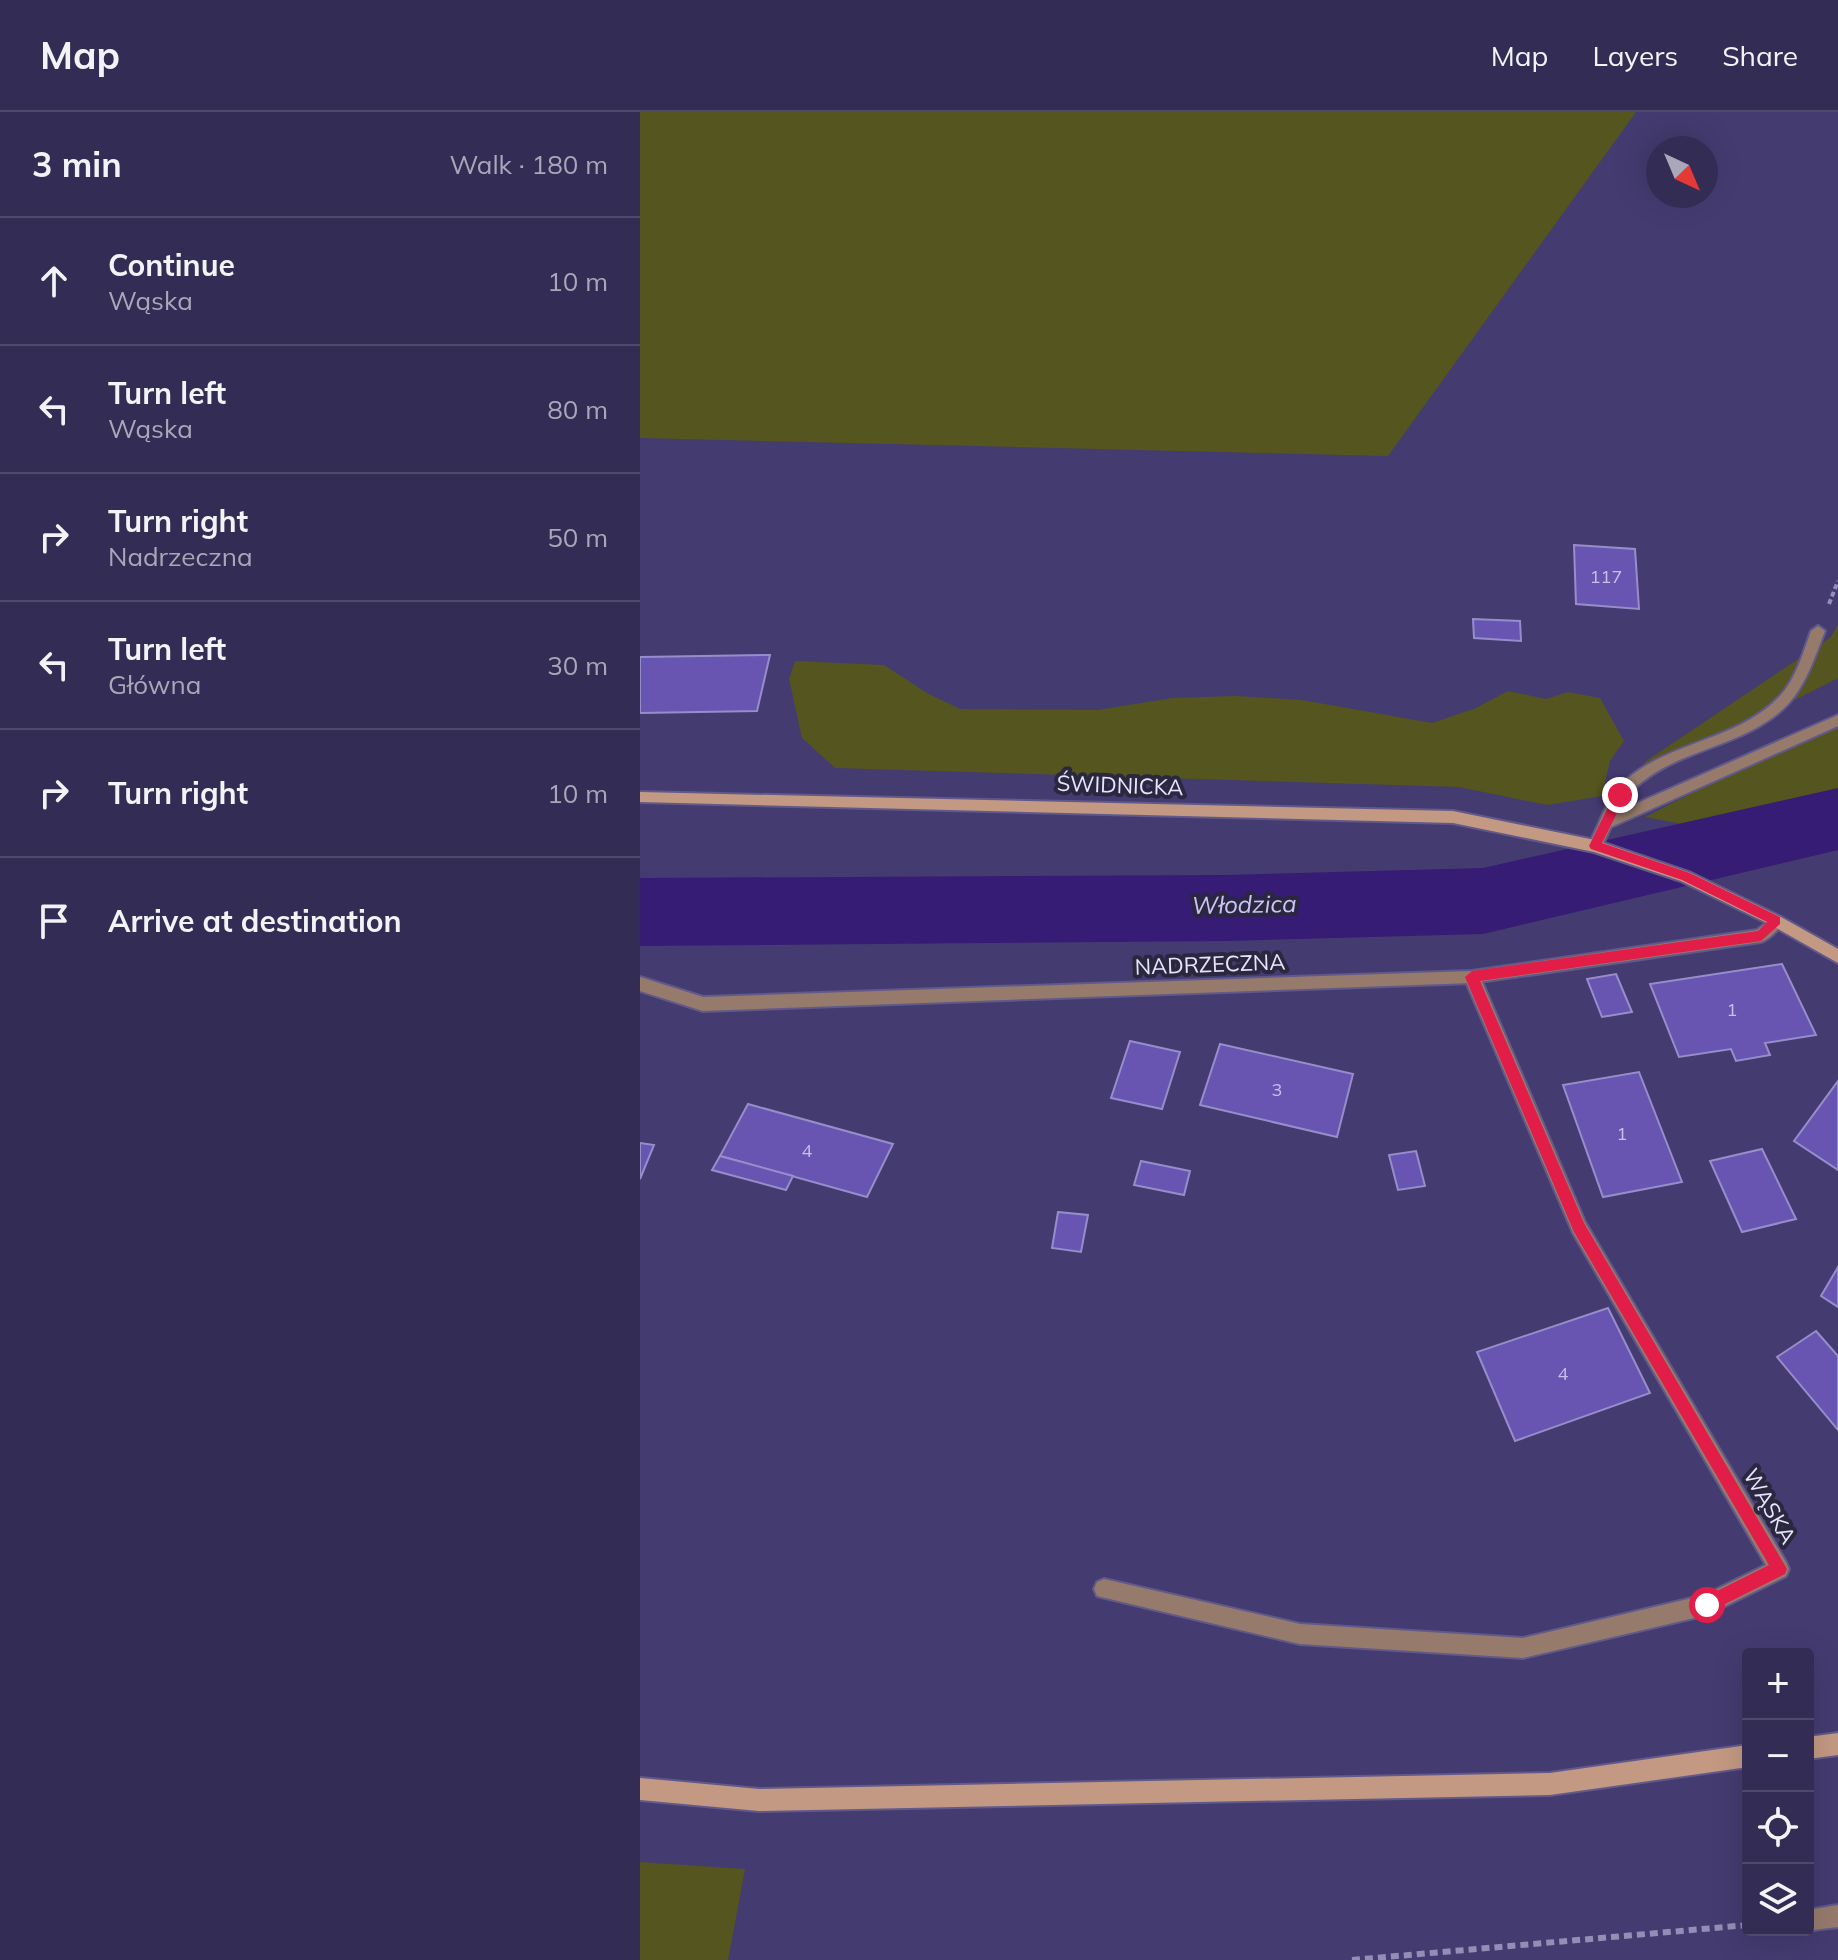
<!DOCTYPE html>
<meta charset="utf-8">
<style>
:root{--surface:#332c54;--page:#3b345a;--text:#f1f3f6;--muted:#a9a7b8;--line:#4e486b}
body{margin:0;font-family:Mulish,sans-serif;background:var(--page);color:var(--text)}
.controls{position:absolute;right:24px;bottom:24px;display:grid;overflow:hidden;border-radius:8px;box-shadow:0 8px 32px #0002}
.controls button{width:72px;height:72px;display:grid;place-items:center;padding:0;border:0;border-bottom:2px solid var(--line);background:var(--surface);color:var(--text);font:40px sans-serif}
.compass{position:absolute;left:1006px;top:24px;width:72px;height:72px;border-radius:50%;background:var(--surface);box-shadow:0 8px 32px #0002;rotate:136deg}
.stop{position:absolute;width:24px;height:24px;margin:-18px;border:6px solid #e11d48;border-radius:50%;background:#fff}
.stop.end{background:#e11d48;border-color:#fff;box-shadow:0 2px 8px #0008}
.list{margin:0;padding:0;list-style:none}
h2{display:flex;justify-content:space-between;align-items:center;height:104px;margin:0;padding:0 32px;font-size:34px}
h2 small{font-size:26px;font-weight:400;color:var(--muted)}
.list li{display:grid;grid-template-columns:52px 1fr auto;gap:24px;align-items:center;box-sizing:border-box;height:128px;padding:0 32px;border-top:2px solid var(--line)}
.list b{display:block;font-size:30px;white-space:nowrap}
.list p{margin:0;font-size:26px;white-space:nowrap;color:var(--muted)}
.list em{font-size:26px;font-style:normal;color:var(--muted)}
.icon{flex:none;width:44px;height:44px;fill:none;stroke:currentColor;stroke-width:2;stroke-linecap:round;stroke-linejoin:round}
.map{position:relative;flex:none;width:1198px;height:1848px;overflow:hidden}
header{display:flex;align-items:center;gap:48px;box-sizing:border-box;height:112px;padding:0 40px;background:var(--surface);border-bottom:2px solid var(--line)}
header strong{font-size:38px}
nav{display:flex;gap:44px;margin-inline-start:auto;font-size:28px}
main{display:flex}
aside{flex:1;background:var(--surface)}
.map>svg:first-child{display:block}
.green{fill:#55551f}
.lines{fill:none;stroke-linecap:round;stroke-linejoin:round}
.river{fill:#361c74;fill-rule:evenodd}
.building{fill:#6755b1;stroke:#968ecb;stroke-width:2}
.lane-casing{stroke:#61598a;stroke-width:4}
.street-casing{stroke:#61598a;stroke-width:4}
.secondary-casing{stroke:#61598a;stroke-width:4}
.path-far1{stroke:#948eb6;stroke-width:4;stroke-dasharray:5 3;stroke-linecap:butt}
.path{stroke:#948eb6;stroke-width:6;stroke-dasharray:8 5;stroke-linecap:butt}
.lane{fill:#967b6d;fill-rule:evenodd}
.street{fill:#967b6d;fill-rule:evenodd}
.secondary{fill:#c39983;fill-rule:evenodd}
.route{fill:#e11d48}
.labels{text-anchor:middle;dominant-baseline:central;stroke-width:8;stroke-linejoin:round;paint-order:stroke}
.number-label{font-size:18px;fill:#c6c0eb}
.street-label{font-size:22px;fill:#e6e4fe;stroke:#2a273f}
.water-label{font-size:24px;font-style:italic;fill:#cac5f6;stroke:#2a273f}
</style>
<header>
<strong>Map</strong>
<nav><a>Map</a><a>Layers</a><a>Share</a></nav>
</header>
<main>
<aside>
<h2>3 min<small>Walk · 180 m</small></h2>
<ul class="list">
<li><svg class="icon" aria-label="ahead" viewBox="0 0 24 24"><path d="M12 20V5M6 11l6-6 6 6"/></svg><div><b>Continue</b><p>Wąska</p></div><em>10 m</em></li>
<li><svg class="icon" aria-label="left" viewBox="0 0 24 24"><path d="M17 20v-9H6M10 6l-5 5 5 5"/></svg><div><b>Turn left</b><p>Wąska</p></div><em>80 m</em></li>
<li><svg class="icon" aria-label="right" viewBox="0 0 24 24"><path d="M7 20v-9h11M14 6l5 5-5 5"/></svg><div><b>Turn right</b><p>Nadrzeczna</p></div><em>50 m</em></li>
<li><svg class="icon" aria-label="left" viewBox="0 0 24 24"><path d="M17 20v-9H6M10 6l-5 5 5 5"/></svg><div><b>Turn left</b><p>Główna</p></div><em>30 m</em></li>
<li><svg class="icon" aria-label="right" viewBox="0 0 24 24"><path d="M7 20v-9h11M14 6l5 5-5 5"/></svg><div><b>Turn right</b></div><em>10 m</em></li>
<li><svg class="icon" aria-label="arrive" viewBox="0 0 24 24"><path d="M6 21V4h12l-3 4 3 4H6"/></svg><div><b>Arrive at destination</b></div></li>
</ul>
</aside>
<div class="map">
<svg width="1198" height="1848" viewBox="0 0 1198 1848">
<rect width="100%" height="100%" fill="#443b70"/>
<!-- green -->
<g class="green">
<path d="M 0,0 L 996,0 L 748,344 L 0,326 Z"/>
<path d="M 1198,512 L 1198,566 L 1002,666 L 988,678 L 1006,649 L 1191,525 Z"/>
<path d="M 155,549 L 244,553 L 287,581 L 320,597 L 458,598 L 532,586 L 596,584 L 662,588 L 792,611 L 836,596 L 868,579 L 906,587 L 928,580 L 960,586 L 984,629 L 970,649 L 962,684 L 907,693 L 819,675 L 195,656 L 162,626 L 149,567 Z"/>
<path d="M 1198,606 L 1198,679 L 1053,714 L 1005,705 Z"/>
<path d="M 0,1750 L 105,1757 L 88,1848 L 0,1848 Z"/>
</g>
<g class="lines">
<!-- river -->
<path class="river" d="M 1198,676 L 1198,738 L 843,822 L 586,829 L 0,834 L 0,766 L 586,763 L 843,756 Z"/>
</g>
<!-- building -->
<g class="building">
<path d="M 934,433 L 995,437 L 999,497 L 936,492 Z"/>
<path d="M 833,507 L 880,509 L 881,529 L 834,526 Z"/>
<path d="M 130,543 L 117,599 L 0,601 L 0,545 Z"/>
<path d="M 1142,852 L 1176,923 L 1125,931 L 1130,943 L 1096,949 L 1091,937 L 1039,945 L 1010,872 Z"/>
<path d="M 976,862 L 992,900 L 962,905 L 947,867 Z"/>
<path d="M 490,929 L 540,940 L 522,997 L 471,986 Z"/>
<path d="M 580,932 L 713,962 L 697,1025 L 560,993 Z"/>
<path d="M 999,960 L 1042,1070 L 963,1085 L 923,973 Z"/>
<path d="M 1198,969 L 1198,1058 L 1154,1029 Z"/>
<path d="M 108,992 L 253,1032 L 227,1085 L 80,1044 Z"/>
<path d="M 0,1031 L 14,1033 L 0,1067 Z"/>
<path d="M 1122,1037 L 1156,1107 L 1102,1120 L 1070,1049 Z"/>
<path d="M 776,1039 L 785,1074 L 758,1078 L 749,1043 Z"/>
<path d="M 80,1044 L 153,1064 L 146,1078 L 72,1058 Z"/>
<path d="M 501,1049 L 550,1059 L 544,1083 L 494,1073 Z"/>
<path d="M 418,1100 L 448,1103 L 441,1140 L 412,1136 Z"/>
<path d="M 1198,1155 L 1198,1195 L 1181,1184 Z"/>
<path d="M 968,1196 L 1010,1281 L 875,1329 L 837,1240 Z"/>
<path d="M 1176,1219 L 1198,1244 L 1198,1318 L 1137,1245 Z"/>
</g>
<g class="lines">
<!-- lane casing -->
<g class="lane-casing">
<g id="lane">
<path d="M 1178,514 L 1185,519 C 1175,544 1167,571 1149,591 C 1105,639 1026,635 985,687 C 979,695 976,706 971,715 L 961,715 L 959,711 C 964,700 968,688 976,678 C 1019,629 1094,632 1139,585 C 1156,567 1163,541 1171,519 Z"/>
<path d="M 832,859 L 838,860 L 840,865 L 945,1110 L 1146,1450 L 1149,1457 L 1146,1464 L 1067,1503 L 883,1546 L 660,1532 L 457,1484 L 454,1477 L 457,1470 L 464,1467 L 660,1512 L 883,1526 L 1065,1483 L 1126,1453 L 933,1121 L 824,865 L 826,860 Z"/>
<path d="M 1198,1793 L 1198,1815 L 1173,1818 L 1168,1816 L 1168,1798 Z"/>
</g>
</g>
<!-- street casing -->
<g class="street-casing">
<g id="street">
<path d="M 1198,603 L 1198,614 L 971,715 L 960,738 L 950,738 L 948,734 L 961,707 Z"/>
<path d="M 1136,803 L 1144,809 C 1139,817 1130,827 1121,830 L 832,871 L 63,899 L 0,879 L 0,865 L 63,885 L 832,859 L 1117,818 Z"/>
</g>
</g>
<!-- secondary casing -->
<g class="secondary-casing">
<g id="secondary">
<path d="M 0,680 L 813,699 L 955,728 L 1051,761 L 1141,805 L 1198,837 L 1198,851 L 1131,813 L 1041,769 L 954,740 L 813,711 L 0,690 Z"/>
<path d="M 1198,1621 L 1198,1643 L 1168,1647 L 1168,1625 Z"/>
<path d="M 1108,1633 L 1108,1655 L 910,1683 L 119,1699 L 0,1688 L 0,1666 L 119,1677 L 910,1661 Z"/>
</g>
</g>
<!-- path-far1 -->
<path class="path-far1" d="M 1189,492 L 1198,469"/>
<!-- path -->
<path class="path" d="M 712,1848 L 1108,1813"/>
<!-- lane -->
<use href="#lane" class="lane"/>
<!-- street -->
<use href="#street" class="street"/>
<!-- secondary -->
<use href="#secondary" class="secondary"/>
</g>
<!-- route -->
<path class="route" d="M 976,679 L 986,683 L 962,731 L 1050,761 L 1140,805 L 1140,812 L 1121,829 L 840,869 L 944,1111 L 1147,1457 L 1145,1462 L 1067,1501 L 1058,1493 L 1061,1487 L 1129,1453 L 934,1120 L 825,865 L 832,859 L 1118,819 L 1127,810 L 1042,768 L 951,737 L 949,734 Z"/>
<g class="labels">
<!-- number labels -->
<g class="number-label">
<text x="966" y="464">117</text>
<text x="1092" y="897">1</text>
<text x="637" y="977">3</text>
<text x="982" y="1021">1</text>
<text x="167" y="1038">4</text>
<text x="923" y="1261">4</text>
</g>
<!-- street labels -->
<g class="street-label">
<text transform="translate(480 673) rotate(2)">ŚWIDNICKA</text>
<text transform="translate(570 852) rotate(-2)">NADRZECZNA</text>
<text transform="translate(1130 1394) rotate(60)">WĄSKA</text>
</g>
<!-- water labels -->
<g class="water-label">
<text transform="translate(604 792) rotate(-1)">Włodzica</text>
</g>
</g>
</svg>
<div class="controls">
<button>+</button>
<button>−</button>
<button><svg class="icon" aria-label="locate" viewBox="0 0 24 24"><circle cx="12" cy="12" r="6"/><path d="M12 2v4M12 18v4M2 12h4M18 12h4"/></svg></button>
<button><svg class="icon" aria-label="layers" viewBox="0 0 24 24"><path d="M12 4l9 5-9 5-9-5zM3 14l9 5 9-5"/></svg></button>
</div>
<svg class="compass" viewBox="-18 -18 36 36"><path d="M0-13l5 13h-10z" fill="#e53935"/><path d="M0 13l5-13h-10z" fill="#a9a7b8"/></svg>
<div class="stop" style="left:1067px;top:1493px"></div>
<div class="stop end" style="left:980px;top:683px"></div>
</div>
</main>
